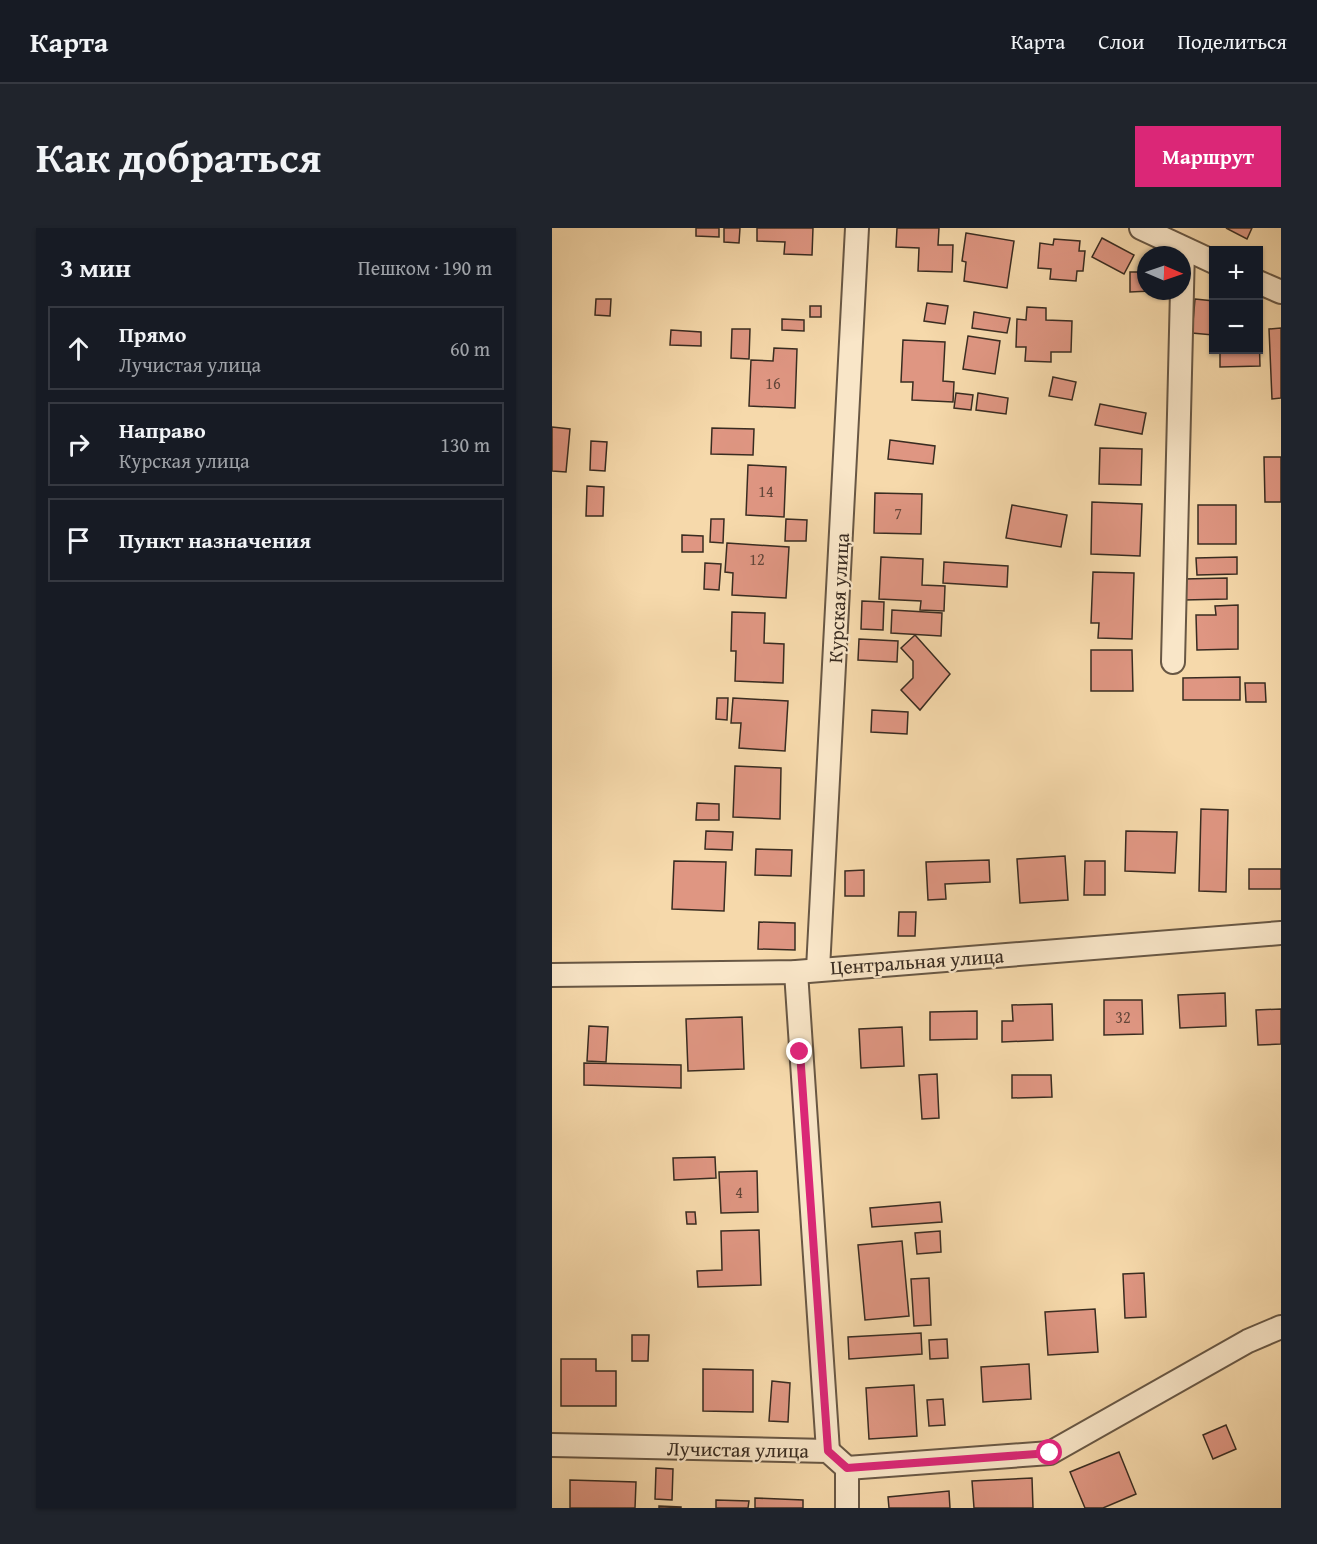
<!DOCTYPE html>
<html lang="ru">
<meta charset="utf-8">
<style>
:root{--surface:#171b24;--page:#20242c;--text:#f1f3f6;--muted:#9ea1a6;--line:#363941;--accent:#db2777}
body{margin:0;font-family:"Gentium Book Plus",serif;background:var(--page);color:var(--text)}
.controls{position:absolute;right:18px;top:18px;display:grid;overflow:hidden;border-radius:0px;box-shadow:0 2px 4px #0004}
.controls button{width:54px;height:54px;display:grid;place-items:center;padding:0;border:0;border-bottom:2px solid var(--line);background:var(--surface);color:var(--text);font:30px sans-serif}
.compass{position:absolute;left:585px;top:18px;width:54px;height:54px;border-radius:50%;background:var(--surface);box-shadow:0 2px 4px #0004;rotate:92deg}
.stop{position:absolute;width:18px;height:18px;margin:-14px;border:4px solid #db2777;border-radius:50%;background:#fff}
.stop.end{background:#db2777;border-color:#fff;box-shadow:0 2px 6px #0008}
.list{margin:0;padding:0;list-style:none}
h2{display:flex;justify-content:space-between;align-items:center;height:78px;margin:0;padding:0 24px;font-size:26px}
h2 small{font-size:20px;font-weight:400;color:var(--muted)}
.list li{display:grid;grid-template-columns:39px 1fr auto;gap:18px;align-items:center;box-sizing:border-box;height:84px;margin:0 12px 12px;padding:0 12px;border:2px solid var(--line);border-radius:0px}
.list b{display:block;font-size:22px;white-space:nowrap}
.list p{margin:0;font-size:20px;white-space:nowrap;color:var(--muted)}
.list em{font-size:20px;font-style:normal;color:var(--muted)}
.icon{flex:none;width:33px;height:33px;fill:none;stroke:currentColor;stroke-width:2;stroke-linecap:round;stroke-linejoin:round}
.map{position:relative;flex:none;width:729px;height:1280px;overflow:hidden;border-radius:0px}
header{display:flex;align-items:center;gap:36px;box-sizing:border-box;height:84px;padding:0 30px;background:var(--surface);border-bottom:2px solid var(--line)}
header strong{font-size:28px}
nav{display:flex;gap:33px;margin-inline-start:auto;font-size:21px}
.intro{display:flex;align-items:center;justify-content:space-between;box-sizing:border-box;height:144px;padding:0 36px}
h1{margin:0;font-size:42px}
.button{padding:15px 27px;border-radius:0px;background:var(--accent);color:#fff;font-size:21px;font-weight:700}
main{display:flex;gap:36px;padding:0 36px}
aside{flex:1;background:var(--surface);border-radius:0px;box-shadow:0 2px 4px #0004}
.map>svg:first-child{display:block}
.building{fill:#df9682;stroke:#392c21;stroke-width:1.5}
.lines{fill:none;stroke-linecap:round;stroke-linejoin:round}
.minor-casing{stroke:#685744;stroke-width:26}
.minor{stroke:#f9e6c8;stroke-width:22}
.route{stroke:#db2777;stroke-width:8}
.labels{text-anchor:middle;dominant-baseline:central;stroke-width:4.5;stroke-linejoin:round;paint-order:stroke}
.number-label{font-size:16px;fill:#624639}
.street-label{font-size:20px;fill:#392c21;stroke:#f9e6c8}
</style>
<header>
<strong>Карта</strong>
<nav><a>Карта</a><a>Слои</a><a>Поделиться</a></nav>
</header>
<div class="intro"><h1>Как добраться</h1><a class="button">Маршрут</a></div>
<main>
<aside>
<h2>3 мин<small>Пешком · 190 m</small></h2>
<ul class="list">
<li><svg class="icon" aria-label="ahead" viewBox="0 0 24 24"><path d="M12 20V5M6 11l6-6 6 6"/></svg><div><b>Прямо</b><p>Лучистая улица</p></div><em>60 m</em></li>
<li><svg class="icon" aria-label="right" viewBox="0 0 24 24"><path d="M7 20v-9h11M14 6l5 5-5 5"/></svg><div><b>Направо</b><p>Курская улица</p></div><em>130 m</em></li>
<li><svg class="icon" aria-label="arrive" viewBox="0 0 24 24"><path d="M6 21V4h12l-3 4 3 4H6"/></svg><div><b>Пункт назначения</b></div></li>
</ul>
</aside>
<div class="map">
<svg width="729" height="1280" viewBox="0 0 729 1280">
<rect width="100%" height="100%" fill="#f6d9ab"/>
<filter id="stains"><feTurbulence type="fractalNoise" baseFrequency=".00333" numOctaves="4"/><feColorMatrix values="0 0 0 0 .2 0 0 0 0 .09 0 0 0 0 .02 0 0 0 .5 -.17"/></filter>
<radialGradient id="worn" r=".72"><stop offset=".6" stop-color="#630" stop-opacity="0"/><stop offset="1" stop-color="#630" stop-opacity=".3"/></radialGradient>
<!-- building -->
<g class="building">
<path d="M 144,0 L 167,0 L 167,9 L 144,8 Z"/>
<path d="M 172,0 L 188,0 L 187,15 L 172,14 Z"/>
<path d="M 205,0 L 261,0 L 260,27 L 232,26 L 233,14 L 205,13 Z"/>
<path d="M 345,0 L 387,0 L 386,17 L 401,17 L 400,44 L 366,43 L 367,20 L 344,19 Z"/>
<path d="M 674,0 L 700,0 L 695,11 Z"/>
<path d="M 414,5 L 462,13 L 455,60 L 412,53 L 414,34 L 410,33 Z"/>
<path d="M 550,10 L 582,27 L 572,46 L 540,29 Z"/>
<path d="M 502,11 L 528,13 L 527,23 L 533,23 L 531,43 L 525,43 L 524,53 L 498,51 L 499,41 L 486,40 L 488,15 L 501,17 Z"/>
<path d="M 578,44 L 594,44 L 594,63 L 599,63 L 578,64 Z"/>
<path d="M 44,71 L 59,71 L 58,88 L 43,87 Z"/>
<path d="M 643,71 L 662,73 L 661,107 L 640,105 Z"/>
<path d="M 375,75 L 396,78 L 393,96 L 372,93 Z"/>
<rect x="258" y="78" width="11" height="11"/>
<path d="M 475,79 L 494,80 L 494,92 L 520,93 L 519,124 L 499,124 L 499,134 L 473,133 L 474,119 L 464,119 L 465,91 L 474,92 Z"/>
<path d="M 422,84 L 458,90 L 455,105 L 420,100 Z"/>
<path d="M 230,91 L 252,92 L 252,103 L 230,102 Z"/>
<path d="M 729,100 L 729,170 L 720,171 L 717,101 Z"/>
<path d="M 180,101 L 198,101 L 197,131 L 179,130 Z"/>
<path d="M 119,102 L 149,104 L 149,118 L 118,117 Z"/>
<path d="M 707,103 L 708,138 L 668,139 L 668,122 L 706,122 Z"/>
<path d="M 416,108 L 448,113 L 443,146 L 411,141 Z"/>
<path d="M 351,112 L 393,114 L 391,153 L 402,154 L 401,174 L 360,172 L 361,154 L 349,154 Z"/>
<path d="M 222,120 L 245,121 L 243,180 L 197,178 L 199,132 L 221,133 Z"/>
<path d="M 501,149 L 524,154 L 520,172 L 497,168 Z"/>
<path d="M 404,165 L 421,167 L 419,182 L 402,180 Z"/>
<path d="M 426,165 L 456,170 L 454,186 L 424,182 Z"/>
<path d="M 548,176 L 594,185 L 590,206 L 543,197 Z"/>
<path d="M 0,199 L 18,201 L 14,244 L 0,243 Z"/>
<path d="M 160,200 L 202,201 L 201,227 L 159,226 Z"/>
<path d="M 338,212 L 383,218 L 381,236 L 336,231 Z"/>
<path d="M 39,213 L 55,214 L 53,243 L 38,242 Z"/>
<path d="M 548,220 L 590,221 L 589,257 L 547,256 Z"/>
<path d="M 712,229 L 729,229 L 729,274 L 713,274 Z"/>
<path d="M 196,237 L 234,239 L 232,289 L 194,287 Z"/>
<path d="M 35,258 L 52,259 L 51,288 L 34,288 Z"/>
<path d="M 323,265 L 370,266 L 369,306 L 322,305 Z"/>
<path d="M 540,274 L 590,276 L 588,328 L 539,326 Z"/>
<path d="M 460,277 L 515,287 L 509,319 L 454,310 Z"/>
<rect x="646" y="277" width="38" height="39"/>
<path d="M 159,291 L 172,291 L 171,315 L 158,314 Z"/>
<path d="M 234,291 L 255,292 L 254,313 L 233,313 Z"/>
<path d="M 130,307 L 151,308 L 151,324 L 130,324 Z"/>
<path d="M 175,315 L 237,319 L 234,370 L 180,367 L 181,345 L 173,344 Z"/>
<path d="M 329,329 L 371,331 L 370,357 L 393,358 L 392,383 L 368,382 L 369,373 L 327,371 Z"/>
<path d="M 685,329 L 685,346 L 645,347 L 644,330 Z"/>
<path d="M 392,334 L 456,338 L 455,359 L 391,355 Z"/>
<path d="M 153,335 L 169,336 L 167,362 L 152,361 Z"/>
<path d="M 541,344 L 582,345 L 580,411 L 546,410 L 547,395 L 539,395 Z"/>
<path d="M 675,350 L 675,371 L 632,372 L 632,351 Z"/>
<path d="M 310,373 L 332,374 L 331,402 L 309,401 Z"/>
<path d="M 686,377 L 686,421 L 645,422 L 644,387 L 664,387 L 663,378 Z"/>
<path d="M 340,382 L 390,385 L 389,408 L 339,405 Z"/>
<path d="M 180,384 L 213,385 L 212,415 L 232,416 L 231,455 L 183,453 L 184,423 L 179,423 Z"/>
<path d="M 363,407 L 398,446 L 368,482 L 349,462 L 361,450 L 361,433 L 349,420 Z"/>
<path d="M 307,411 L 346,413 L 345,434 L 306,432 Z"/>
<path d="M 539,422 L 580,422 L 581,463 L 539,463 Z"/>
<path d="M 688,449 L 688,472 L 631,472 L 631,450 Z"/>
<path d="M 693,455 L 713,455 L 714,474 L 694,474 Z"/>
<path d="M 165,470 L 176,470 L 175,492 L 164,491 Z"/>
<path d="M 181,470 L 236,473 L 233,523 L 187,520 L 189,495 L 179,495 Z"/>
<path d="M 320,482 L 356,484 L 355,506 L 319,504 Z"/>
<path d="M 183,538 L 229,540 L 228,591 L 181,589 Z"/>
<path d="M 145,575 L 167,576 L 167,592 L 144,592 Z"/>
<path d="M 649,581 L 676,582 L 674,664 L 647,663 Z"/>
<path d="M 154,603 L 181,604 L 180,622 L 153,621 Z"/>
<path d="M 574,603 L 625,604 L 623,645 L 573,643 Z"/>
<path d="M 204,621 L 240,622 L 239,648 L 203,647 Z"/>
<path d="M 513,628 L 516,672 L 468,675 L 465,631 Z"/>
<path d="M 437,632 L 438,654 L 393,656 L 394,671 L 376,672 L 374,634 Z"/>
<path d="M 122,633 L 174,634 L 172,683 L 120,681 Z"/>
<path d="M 533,633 L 553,633 L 553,667 L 532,667 Z"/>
<rect x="697" y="641" width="32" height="20"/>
<path d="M 312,642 L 312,668 L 293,668 L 293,643 Z"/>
<path d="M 347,684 L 364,684 L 363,708 L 346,708 Z"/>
<path d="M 207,694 L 243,695 L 243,722 L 206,721 Z"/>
<path d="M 673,765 L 674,798 L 628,800 L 626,767 Z"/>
<path d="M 552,772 L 590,772 L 591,806 L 552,807 Z"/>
<path d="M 500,776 L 501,812 L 450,814 L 450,793 L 461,793 L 460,777 Z"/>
<path d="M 729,781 L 729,816 L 706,817 L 704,782 Z"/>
<path d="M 425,783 L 425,811 L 378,812 L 378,784 Z"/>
<path d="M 190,789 L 192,841 L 136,843 L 134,791 Z"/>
<path d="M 37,798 L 56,799 L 54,834 L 35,833 Z"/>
<path d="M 350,799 L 352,838 L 309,840 L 307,801 Z"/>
<path d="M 32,835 L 129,837 L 129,860 L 32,857 Z"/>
<path d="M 385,846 L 387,890 L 370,891 L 367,847 Z"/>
<path d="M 460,847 L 499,847 L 500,869 L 460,870 Z"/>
<path d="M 163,929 L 164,950 L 122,952 L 121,930 Z"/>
<path d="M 205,943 L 206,984 L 169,985 L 167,944 Z"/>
<path d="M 388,974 L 390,994 L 320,999 L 318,980 Z"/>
<path d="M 134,984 L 143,984 L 144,996 L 135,996 Z"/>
<path d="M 207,1002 L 209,1057 L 146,1059 L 145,1043 L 170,1042 L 169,1003 Z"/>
<path d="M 388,1003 L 389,1024 L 365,1026 L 363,1005 Z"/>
<path d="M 350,1013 L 357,1088 L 313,1092 L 306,1017 Z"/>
<path d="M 592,1045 L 594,1089 L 573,1090 L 571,1046 Z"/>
<path d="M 377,1050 L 379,1097 L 362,1098 L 359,1051 Z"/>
<path d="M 543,1081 L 546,1124 L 496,1127 L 493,1084 Z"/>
<path d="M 369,1105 L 370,1126 L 297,1131 L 296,1109 Z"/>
<path d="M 80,1107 L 97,1107 L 96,1133 L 80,1133 Z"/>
<path d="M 395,1111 L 396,1130 L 378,1131 L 377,1112 Z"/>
<path d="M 9,1131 L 44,1131 L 44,1143 L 64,1143 L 64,1178 L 9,1178 Z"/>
<path d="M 477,1136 L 479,1171 L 431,1174 L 429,1139 Z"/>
<path d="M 151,1141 L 201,1142 L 201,1184 L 151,1183 Z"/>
<path d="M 220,1153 L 238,1155 L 236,1194 L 217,1193 Z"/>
<path d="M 362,1157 L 365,1208 L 317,1211 L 314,1160 Z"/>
<path d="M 391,1171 L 393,1197 L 377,1198 L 375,1172 Z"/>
<path d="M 674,1197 L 684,1221 L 661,1231 L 651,1207 Z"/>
<path d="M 567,1224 L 584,1266 L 551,1280 L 533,1280 L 518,1244 Z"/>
<path d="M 104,1240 L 121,1241 L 120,1272 L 103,1271 Z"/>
<path d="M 480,1250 L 481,1280 L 422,1280 L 420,1253 Z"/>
<path d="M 18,1252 L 84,1254 L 83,1280 L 18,1280 Z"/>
<path d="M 397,1263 L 398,1280 L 337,1280 L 336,1269 Z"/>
<path d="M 203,1270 L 251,1272 L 251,1280 L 203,1280 Z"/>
<path d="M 164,1272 L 197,1273 L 196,1280 L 164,1280 Z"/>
<path d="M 107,1278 L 129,1279 L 129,1280 L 107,1280 Z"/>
</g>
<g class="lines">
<!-- minor casing -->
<g class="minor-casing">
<g id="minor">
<path d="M 589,0 L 662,34"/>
<path d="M 706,54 L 729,64"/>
<path d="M 621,434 L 631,21"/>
<path d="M 266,741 L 305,0"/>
<path d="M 244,744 L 276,1223"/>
<path d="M 0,747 L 244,744 L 729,705"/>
<path d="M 0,1217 L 276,1223 L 295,1240 L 498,1225 L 696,1113 L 729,1099"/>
<path d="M 295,1280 L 295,1240"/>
</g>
</g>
<!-- minor -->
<use href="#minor" class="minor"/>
</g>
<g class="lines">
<!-- route -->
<path class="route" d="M 248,824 L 276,1223 L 295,1240 L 498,1225"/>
</g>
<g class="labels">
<!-- number labels -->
<g class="number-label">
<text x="221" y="155">16</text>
<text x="214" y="263">14</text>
<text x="346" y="285">7</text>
<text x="205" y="331">12</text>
<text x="571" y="789">32</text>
<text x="187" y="964">4</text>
</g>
<!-- street labels -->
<g class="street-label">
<text transform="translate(286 370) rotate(-87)">Курская улица</text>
<text transform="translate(365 733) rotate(-4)">Центральная улица</text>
<text transform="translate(186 1221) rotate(1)">Лучистая улица</text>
</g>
</g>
<rect width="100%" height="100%" filter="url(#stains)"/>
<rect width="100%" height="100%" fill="url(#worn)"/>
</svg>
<div class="controls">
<button>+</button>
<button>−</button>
</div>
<svg class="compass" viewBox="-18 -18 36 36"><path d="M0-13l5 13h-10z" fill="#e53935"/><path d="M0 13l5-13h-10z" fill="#9ea1a6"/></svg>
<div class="stop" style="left:498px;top:1225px"></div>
<div class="stop end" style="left:248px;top:824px"></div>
</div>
</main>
